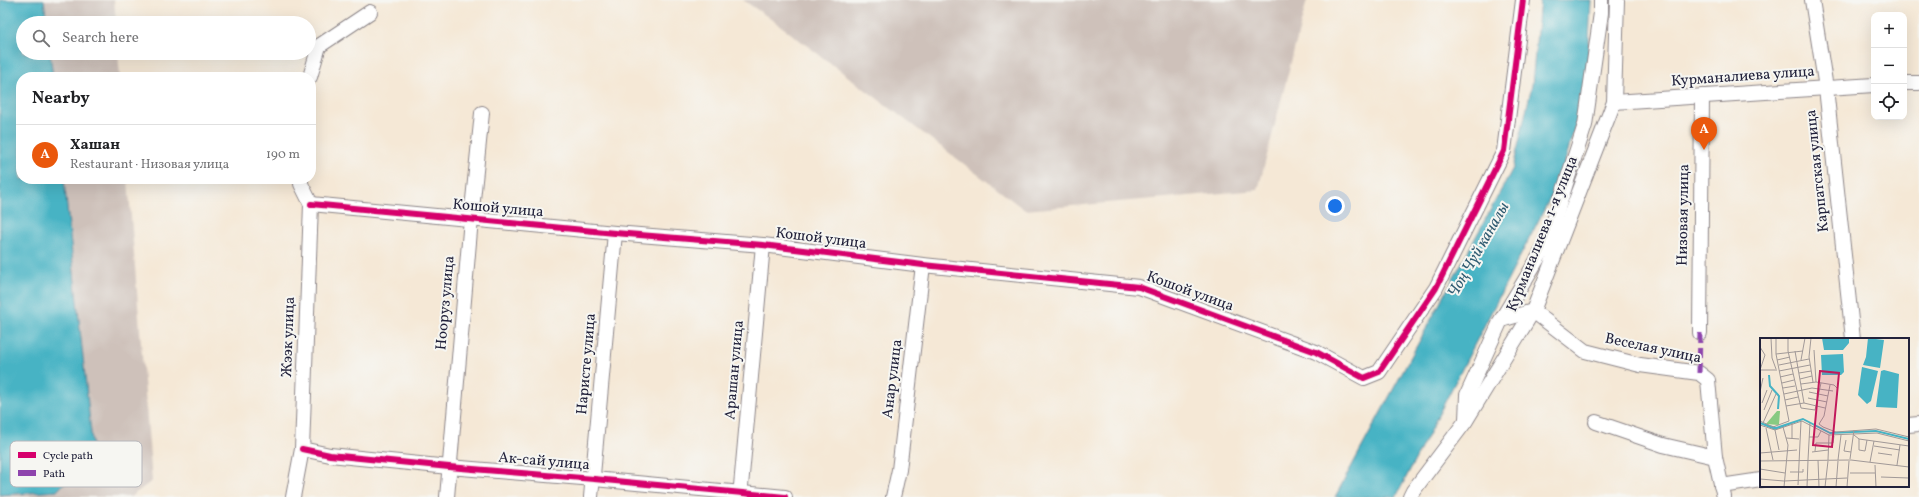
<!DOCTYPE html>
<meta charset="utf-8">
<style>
:root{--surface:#fff;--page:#f6f6f6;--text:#202124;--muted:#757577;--line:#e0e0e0;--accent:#ea580c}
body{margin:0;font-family:Vollkorn,serif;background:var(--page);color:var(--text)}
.controls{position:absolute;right:12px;top:12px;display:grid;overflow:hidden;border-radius:8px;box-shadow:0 4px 16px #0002}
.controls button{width:36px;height:36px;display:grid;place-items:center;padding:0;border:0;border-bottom:1px solid var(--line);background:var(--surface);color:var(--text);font:20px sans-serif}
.you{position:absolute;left:1335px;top:206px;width:14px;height:14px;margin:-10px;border:3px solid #fff;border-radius:50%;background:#1a73e8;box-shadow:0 0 0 6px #1a73e833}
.badge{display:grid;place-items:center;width:26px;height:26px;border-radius:50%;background:var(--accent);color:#fff;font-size:13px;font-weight:700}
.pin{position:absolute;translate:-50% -33px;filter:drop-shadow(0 1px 2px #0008)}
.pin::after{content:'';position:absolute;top:21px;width:14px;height:12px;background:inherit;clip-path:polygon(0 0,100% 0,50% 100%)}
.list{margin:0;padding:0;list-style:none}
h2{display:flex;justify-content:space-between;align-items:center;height:52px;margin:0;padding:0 16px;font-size:17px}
h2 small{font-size:13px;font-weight:400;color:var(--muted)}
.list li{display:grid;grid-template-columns:26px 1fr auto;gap:12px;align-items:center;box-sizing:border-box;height:60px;padding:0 16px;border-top:1px solid var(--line)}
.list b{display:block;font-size:15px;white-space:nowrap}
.list p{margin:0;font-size:13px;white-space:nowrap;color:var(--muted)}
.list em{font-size:13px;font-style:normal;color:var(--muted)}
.icon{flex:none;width:22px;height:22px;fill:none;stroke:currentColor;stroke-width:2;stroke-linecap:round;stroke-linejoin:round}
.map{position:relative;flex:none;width:1919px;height:497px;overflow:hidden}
.search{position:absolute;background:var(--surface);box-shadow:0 4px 16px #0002;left:16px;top:16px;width:300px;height:44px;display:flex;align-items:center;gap:10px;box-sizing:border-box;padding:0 14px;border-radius:22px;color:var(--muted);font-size:15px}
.panel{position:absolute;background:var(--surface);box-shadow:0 4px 16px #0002;left:16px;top:72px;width:300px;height:112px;border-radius:16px}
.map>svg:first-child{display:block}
.industrial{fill:#cec1ba}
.water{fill:#47b3c4;stroke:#346a80}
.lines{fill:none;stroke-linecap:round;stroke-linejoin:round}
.minor-casing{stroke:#8c8588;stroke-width:16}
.minor{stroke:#fff;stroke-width:14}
.quiet{stroke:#8e44ad;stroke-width:5;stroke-dasharray:10 5;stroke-linecap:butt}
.cycleway-casing{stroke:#f6f6f2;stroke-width:8}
.cycleway{stroke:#d6006c;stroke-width:6}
.labels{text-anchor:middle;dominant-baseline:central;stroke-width:4;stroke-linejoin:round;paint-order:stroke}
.street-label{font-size:15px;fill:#22223b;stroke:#f6f6f2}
.water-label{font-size:16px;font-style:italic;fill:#315c72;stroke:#f6f6f2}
.inset-river{fill:none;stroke:#47b3c4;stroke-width:2}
.inset-road{fill:none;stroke:#a19998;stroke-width:1}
.view{fill:#c2185b;fill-opacity:0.15;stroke:#c2185b;stroke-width:2}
.inset-edge{fill:none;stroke:#22223b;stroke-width:2}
.key{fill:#f6f6f2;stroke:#b6b6bb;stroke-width:1}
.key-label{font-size:11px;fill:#22223b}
</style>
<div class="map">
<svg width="1919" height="497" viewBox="0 0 1919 497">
<rect width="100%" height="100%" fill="#f6f6f2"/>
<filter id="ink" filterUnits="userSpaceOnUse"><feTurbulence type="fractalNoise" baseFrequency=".025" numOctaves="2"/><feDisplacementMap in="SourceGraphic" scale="8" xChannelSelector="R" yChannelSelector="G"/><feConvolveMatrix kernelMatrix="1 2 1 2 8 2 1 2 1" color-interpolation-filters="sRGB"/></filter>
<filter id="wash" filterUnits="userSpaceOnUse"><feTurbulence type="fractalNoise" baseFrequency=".012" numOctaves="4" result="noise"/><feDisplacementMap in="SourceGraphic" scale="16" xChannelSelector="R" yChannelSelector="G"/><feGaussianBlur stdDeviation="0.9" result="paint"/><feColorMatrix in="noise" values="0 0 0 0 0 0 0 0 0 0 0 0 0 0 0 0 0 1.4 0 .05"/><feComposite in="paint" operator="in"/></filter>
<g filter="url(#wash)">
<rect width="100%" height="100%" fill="#f5e8d6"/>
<!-- industrial -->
<g class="industrial">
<path d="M 0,0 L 114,0 L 116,23 L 23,23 L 23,53 L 118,53 L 120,77 L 21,77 L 21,179 L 128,179 L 152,481 L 130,497 L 0,497 Z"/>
<path d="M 743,0 L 1307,0 L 1258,190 L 1025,210 L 777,23 Z"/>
</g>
<!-- water -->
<g class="water">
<path d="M 0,0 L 44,0 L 47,23 L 23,23 L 23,53 L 50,53 L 53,77 L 21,77 L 21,179 L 64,179 L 93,451 L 57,491 L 0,495 Z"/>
<path d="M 1540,0 L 1591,0 L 1587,85 L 1560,179 L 1396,497 L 1335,497 L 1513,168 L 1532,85 Z"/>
</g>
</g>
<g filter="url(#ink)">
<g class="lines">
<!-- minor casing -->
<g class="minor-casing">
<g id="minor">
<path d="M 1812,0 L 1826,88 L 1853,339"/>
<path d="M 310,77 L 319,46 L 370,12"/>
<path d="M 1904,83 L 1919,83"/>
<path d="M 1614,102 L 1874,85"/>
<path d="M 311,204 L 615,233 L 763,245 L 923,265 L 1139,287 L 1316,352 L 1364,378 L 1379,372 L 1436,288 L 1504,151 L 1523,0"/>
<path d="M 1501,320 L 1533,311 L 1585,351 L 1640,365 L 1699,373 L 1708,380 L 1715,457 L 1724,497"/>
<path d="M 1700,333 L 1702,96"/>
<path d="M 1466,420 L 1467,395 L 1501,320 L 1546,245 L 1585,125 L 1601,13 L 1601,0"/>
<path d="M 1596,422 L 1663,445 L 1715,457"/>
<path d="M 1908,425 L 1919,424"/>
<path d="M 302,449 L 330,455 L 449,467 L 594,479 L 785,497"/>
<path d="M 1721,486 L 1761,480"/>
<path d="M 293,497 L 302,449 L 311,204 L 301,184 L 301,179"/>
<path d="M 447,497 L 471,219 L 482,113"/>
<path d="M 591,497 L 615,233"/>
<path d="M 740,497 L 763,245"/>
<path d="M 893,497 L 899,470 L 923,265"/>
<path d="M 1410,497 L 1413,491 L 1465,422 L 1533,311 L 1614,102 L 1617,0"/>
</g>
</g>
<!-- minor -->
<use href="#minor" class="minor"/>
<!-- quiet -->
<path class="quiet" d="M 1699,373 L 1700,333"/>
<!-- cycleway casing -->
<g class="cycleway-casing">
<g id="cycleway">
<path d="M 311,204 L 615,233 L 763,245 L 923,265 L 1139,287 L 1316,352 L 1364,378 L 1379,372 L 1436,288 L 1504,151 L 1523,0"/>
<path d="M 302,449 L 330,455 L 449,467 L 594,479 L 785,497"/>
</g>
</g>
<!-- cycleway -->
<use href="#cycleway" class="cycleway"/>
</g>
</g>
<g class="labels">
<!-- street labels -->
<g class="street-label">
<text transform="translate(1743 77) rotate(-4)">Курманалиева улица</text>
<text transform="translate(1818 171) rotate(-96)">Карпатская улица</text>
<text transform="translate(498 209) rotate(5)">Кошой улица</text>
<text transform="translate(1684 215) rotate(-89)">Низовая улица</text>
<text transform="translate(1543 234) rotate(-68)">Курманалиева 1-я улица</text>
<text transform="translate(821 239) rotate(7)">Кошой улица</text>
<text transform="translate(1190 292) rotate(20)">Кошой улица</text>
<text transform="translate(446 303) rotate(-85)">Нооруз улица</text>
<text transform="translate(289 337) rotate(-88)">Жээк улица</text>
<text transform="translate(1653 349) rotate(12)">Веселая улица</text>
<text transform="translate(587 364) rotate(-85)">Наристе улица</text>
<text transform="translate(735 370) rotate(-85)">Арашан улица</text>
<text transform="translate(893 379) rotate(-83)">Анар улица</text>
<text transform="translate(544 462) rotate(5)">Ак-сай улица</text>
</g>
<!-- water labels -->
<g class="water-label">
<text transform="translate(1479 250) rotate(-60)">Чоң Чүй каналы</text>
</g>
</g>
<!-- overview -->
<g transform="translate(1760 338)">
<rect width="149" height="149" fill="#f5e8d6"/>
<path d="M 17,73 L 20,73 L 19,87 L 6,86 Z" fill="#88ca82"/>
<path d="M 62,0 L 89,0 L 89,5 L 83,12 L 64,12 ZM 108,0 L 124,2 L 120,30 L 103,27 L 106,19 ZM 83,16 L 84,34 L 81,37 L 62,37 L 61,17 ZM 102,29 L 118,33 L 111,63 L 107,66 L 98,57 ZM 124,32 L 139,36 L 137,70 L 116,69 L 121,33 ZM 43,80 L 70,94 L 116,92 L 149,100 L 149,102 L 116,94 L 70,96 L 43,82 L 15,92 L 0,86 L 0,84 L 16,89 Z" fill="#47b3c4"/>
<path class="inset-river" d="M 9,37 L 10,48 L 19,58 L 18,71"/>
<path class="inset-road" d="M 11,0 L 12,20 L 16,31M 28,0 L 28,13 L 41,70 L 55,72 L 61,45M 51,0 L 49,19 L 53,44M 0,9 L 5,17 L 0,32M 54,12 L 56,44M 35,13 L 44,65M 16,16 L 43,13M 17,22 L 30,19M 41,22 L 45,0M 19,27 L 49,21M 0,32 L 17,32M 19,33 L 50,27M 39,35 L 51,33M 20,39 L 33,36M 40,41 L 52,38M 22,45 L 34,42M 41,46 L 56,44 L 74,47 L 77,50M 70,47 L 64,78 L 59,86 L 63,89 L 76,94 L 116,91 L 149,99M 23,50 L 35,48M 0,54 L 3,40M 49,54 L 68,58M 24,56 L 52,50 L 73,53M 48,60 L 67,64M 25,62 L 38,59M 2,65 L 7,52M 26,68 L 44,65 L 65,70M 4,72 L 12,52M 0,83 L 13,89 L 29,83 L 16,16 L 16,0M 3,85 L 16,56M 32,85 L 32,101M 0,87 L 15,92 L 42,83 L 69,97 L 117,95 L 149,103M 23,89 L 28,107 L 24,149M 6,90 L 13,122M 15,92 L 19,112M 94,97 L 99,101 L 149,108M 49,99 L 58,99 L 61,93M 26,100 L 39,101M 99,101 L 99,112 L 105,113 L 107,102M 86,102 L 84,113 L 91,114M 114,108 L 140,112M 55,113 L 56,105 L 73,105 L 74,98M 52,114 L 68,112M 0,115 L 37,112M 118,115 L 132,117M 90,121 L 94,92M 48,122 L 50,85M 58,122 L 59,149M 68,122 L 69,97M 78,122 L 81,97M 0,123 L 91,122 L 149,129M 110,124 L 114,103M 115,127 L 116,149M 137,127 L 140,107M 0,131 L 25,135M 30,134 L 43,134 L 43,131M 90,135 L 115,135M 121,139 L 149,140M 0,141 L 24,143 L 87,140M 38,147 L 41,83M 47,149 L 48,122M 65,149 L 68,123M 76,149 L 78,123M 87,149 L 89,123"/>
<path class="view" d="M 60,33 L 79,35 L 72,109 L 53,107 Z"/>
<rect width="149" height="149" class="inset-edge"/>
</g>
<!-- legend -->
<rect x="10" y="441" width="132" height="46" rx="6" class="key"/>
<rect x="18" y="452" width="18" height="6" fill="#d6006c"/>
<rect x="18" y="470" width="18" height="6" fill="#8e44ad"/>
<g class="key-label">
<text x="43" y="459">Cycle path</text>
<text x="43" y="477">Path</text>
</g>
</svg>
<div class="controls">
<button>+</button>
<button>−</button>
<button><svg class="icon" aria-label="locate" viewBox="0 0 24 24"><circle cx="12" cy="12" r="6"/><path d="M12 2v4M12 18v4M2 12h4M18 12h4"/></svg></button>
</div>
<div class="you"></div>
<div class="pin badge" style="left:1704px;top:150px">A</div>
<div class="search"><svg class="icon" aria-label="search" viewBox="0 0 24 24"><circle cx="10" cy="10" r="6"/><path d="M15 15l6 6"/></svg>Search here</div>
<section class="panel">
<h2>Nearby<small></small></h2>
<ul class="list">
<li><span class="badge">A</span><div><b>Хашан</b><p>Restaurant · Низовая улица</p></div><em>190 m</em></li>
</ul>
</section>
</div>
